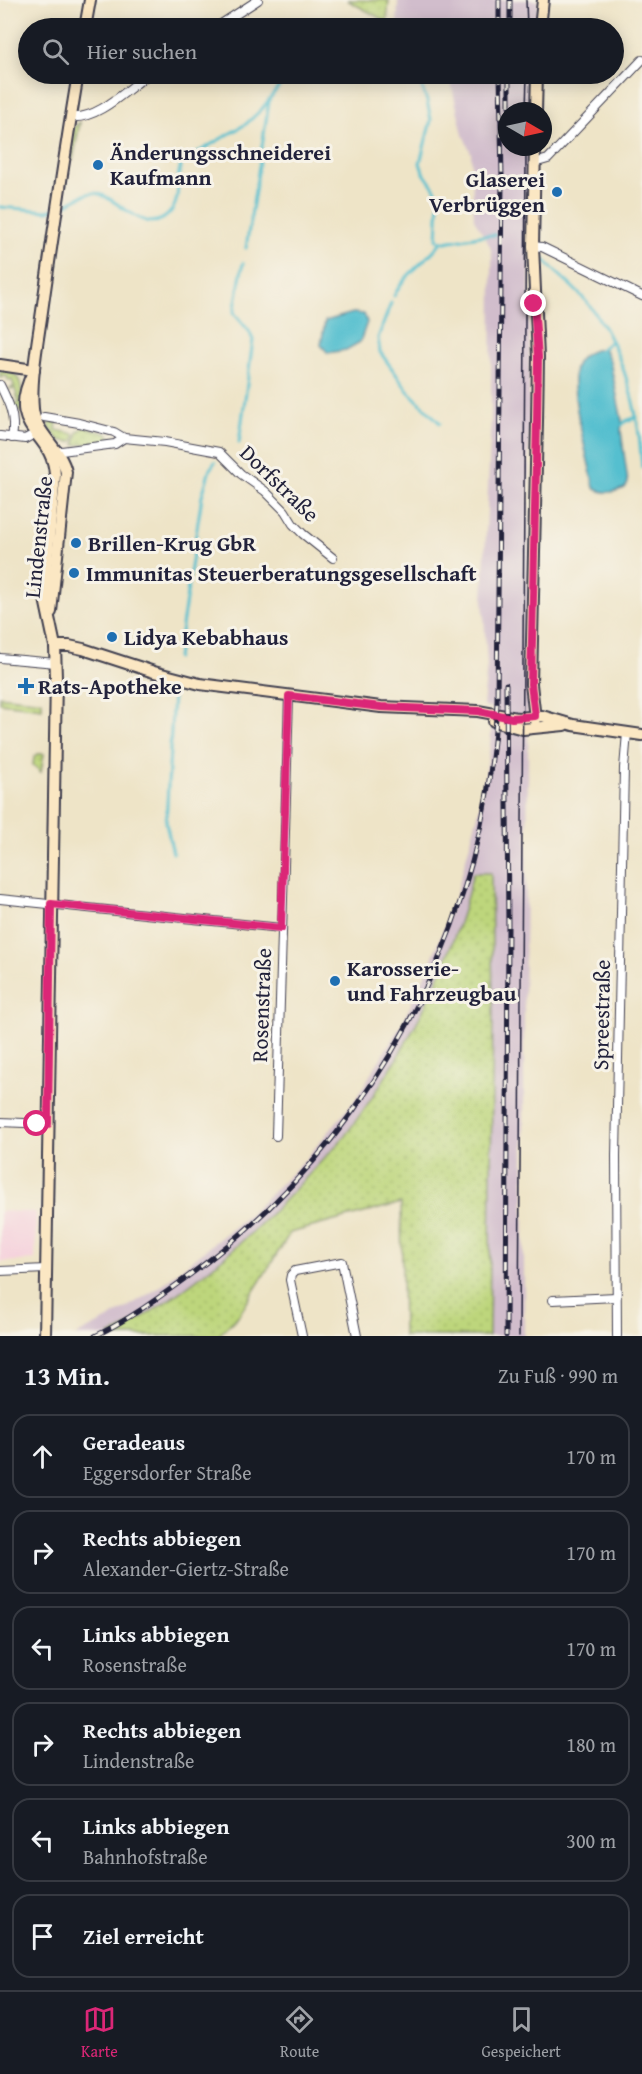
<!DOCTYPE html>
<html lang="de">
<meta charset="utf-8">
<style>
:root{--surface:#171b24;--page:#242831;--text:#f1f3f6;--muted:#9ea1a6;--line:#363941;--accent:#db2777}
body{margin:0;font-family:"Gentium Book Plus",serif;background:var(--page);color:var(--text)}
.compass{position:absolute;left:498px;top:102px;width:54px;height:54px;border-radius:50%;background:var(--surface);box-shadow:0 3px 15px #0003;rotate:99deg}
.stop{position:absolute;width:18px;height:18px;margin:-14px;border:4px solid #db2777;border-radius:50%;background:#fff}
.stop.end{background:#db2777;border-color:#fff;box-shadow:0 2px 6px #0008}
.list{margin:0;padding:0;list-style:none}
h2{display:flex;justify-content:space-between;align-items:center;height:78px;margin:0;padding:0 24px;font-size:26px}
h2 small{font-size:20px;font-weight:400;color:var(--muted)}
.list li{display:grid;grid-template-columns:39px 1fr auto;gap:18px;align-items:center;box-sizing:border-box;height:84px;margin:0 12px 12px;padding:0 12px;border:2px solid var(--line);border-radius:18px}
.list b{display:block;font-size:22px;white-space:nowrap}
.list p{margin:0;font-size:20px;white-space:nowrap;color:var(--muted)}
.list em{font-size:20px;font-style:normal;color:var(--muted)}
.icon{flex:none;width:33px;height:33px;fill:none;stroke:currentColor;stroke-width:2;stroke-linecap:round;stroke-linejoin:round}
.map{position:relative;flex:none;width:642px;height:1336px;overflow:hidden}
.search{position:absolute;background:var(--surface);box-shadow:0 3px 15px #0003;left:18px;right:18px;top:18px;height:66px;display:flex;align-items:center;gap:15px;box-sizing:border-box;padding:0 21px;border-radius:33px;color:var(--muted);font-size:22px}
.sheet{height:654px;background:var(--surface)}
nav{display:flex;justify-content:space-around;align-items:center;box-sizing:border-box;height:84px;border-top:2px solid var(--line);background:var(--surface);font-size:16px;color:var(--muted)}
nav a{display:grid;justify-items:center;gap:3px}
nav .on{color:var(--accent)}
.map>svg:first-child{display:block}
.built{fill:#f5cfdb}
.industrial{fill:#d1bdcc}
.green{fill:url(#green-dots);stroke:#707c5b;stroke-width:1.5}
.water{fill:#54bfcf;stroke:#3b7085;stroke-width:1.5}
.lines{fill:none;stroke-linecap:round;stroke-linejoin:round}
.stream{stroke:#54bfcf;stroke-width:3}
.street-casing{stroke:#413f50;stroke-width:10}
.secondary-casing{stroke:#413f50;stroke-width:14}
.street{stroke:#fff;stroke-width:8}
.secondary{stroke:#fbe7c3;stroke-width:10}
.tram{stroke:#22223b;stroke-width:1.5}
.rail-casing{stroke:#22223b;stroke-width:5}
.rail{stroke:#f7f3e8;stroke-width:3;stroke-dasharray:9;stroke-linecap:butt}
.route{stroke:#db2777;stroke-width:8}
.poi-dot{fill:#1f6fb2;stroke:#f7f3e8;stroke-width:2}
.labels{text-anchor:middle;dominant-baseline:central;stroke-width:6;stroke-linejoin:round;paint-order:stroke}
.poi-label{font-size:22px;font-weight:bold;fill:#22223b;stroke:#f7f3e8;text-anchor:start}
.street-label{font-size:22px;fill:#22223b;stroke:#f7f3e8}
</style>
<div class="map">
<svg width="642" height="1336" viewBox="0 0 642 1336">
<defs>
<pattern id="green-dots" width="8" height="8" patternUnits="userSpaceOnUse" patternTransform="scale(1.5)"><rect width="8" height="8" fill="#bdd67b"/><path d="M2 2h.1M6 6h.1" fill="none" stroke="#a2b76b" stroke-width="1.8" stroke-linecap="round"/></pattern>
</defs>
<rect width="100%" height="100%" fill="#f7f3e8"/>
<filter id="ink" filterUnits="userSpaceOnUse"><feTurbulence type="fractalNoise" baseFrequency=".0167" numOctaves="2"/><feDisplacementMap in="SourceGraphic" scale="12" xChannelSelector="R" yChannelSelector="G"/><feConvolveMatrix kernelMatrix="1 2 1 2 8 2 1 2 1" color-interpolation-filters="sRGB"/></filter>
<filter id="wash" filterUnits="userSpaceOnUse"><feTurbulence type="fractalNoise" baseFrequency=".008" numOctaves="4" result="noise"/><feDisplacementMap in="SourceGraphic" scale="24" xChannelSelector="R" yChannelSelector="G"/><feGaussianBlur stdDeviation="1.35" result="paint"/><feColorMatrix in="noise" values="0 0 0 0 0 0 0 0 0 0 0 0 0 0 0 0 0 1.4 0 .05"/><feComposite in="paint" operator="in"/></filter>
<g filter="url(#wash)">
<rect width="100%" height="100%" fill="#eee4c7"/>
<!-- built -->
<path class="built" d="M 0,1211 L 36,1212 L 35,1260 L 0,1262 Z"/>
<!-- industrial -->
<g class="industrial">
<path d="M 398,0 L 534,0 L 539,1 L 536,28 L 397,28 Z"/>
<path d="M 449,74 L 533,74 L 531,111 L 507,111 L 507,147 L 530,147 L 528,779 L 524,1007 L 524,1336 L 489,1336 L 493,1013 L 491,874 L 474,873 L 466,904 L 442,970 L 424,1010 L 383,1081 L 342,1138 L 275,1212 L 213,1267 L 137,1322 L 109,1336 L 75,1336 L 110,1318 L 155,1290 L 250,1214 L 305,1160 L 355,1100 L 401,1025 L 429,967 L 455,899 L 480,807 L 490,746 L 493,709 L 483,706 L 487,665 L 483,600 L 491,420 L 492,256 L 490,246 L 474,219 L 471,153 L 463,135 Z"/>
</g>
<!-- green -->
<g class="green">
<path d="M 347,0 L 389,0 L 387,22 Z"/>
<path d="M 80,122 L 73,160 L 71,160 L 74,127 Z"/>
<path d="M 0,369 C 25,373 22,390 21,411 L 16,411 L 13,405 L 19,403 L 15,389 L 10,389 L 14,386 L 12,380 L 9,381 L 6,375 L 0,378 Z"/>
<path d="M 50,420 L 57,422 L 56,430 L 75,434 L 74,440 L 71,442 L 59,440 L 49,428 Z"/>
<path d="M 84,427 L 108,434 L 112,439 L 108,442 L 75,445 L 78,432 Z"/>
<path d="M 0,696 L 42,701 L 42,708 L 0,703 Z"/>
<path d="M 37,754 L 44,754 L 41,772 L 33,765 L 34,757 Z"/>
<path d="M 473,873 L 491,873 L 493,1013 L 489,1336 L 403,1336 L 401,1203 L 290,1233 L 239,1315 L 218,1336 L 109,1336 C 156,1313 199,1279 239,1244 C 266,1220 291,1194 316,1167 C 325,1157 335,1147 344,1137 C 403,1058 451,969 473,873 Z"/>
</g>
<!-- water -->
<g class="water">
<path d="M 353,313 L 364,314 L 367,322 L 360,342 L 346,350 L 328,353 L 321,345 L 325,321 Z"/>
<path d="M 599,349 L 605,350 L 610,361 L 622,421 L 621,431 L 628,483 L 625,488 C 614,492 605,495 594,488 C 589,460 569,394 575,368 C 578,357 589,351 599,349 Z"/>
</g>
<g class="lines">
<!-- stream -->
<g class="stream">
<path d="M 417,74 L 427,101 L 431,120 L 420,163 L 423,172 L 435,189 L 439,197 L 437,240 L 445,242 L 479,236 L 495,235"/>
<path d="M 0,207 L 47,211 L 55,209"/>
<path d="M 61,207 C 71,203 84,192 95,193 C 120,197 148,243 172,210 C 182,196 174,176 183,161 L 246,124 L 262,109 L 288,74"/>
<path d="M 246,248 L 269,102"/>
<path d="M 543,259 C 558,275 576,288 589,305 C 613,335 629,379 636,416 C 640,433 640,451 642,467"/>
<path d="M 394,296 C 404,274 427,261 441,242"/>
<path d="M 391,303 L 378,338 L 380,352 L 409,392 L 440,423"/>
<path d="M 601,349 L 610,342"/>
<path d="M 622,425 L 626,421 L 637,417"/>
<path d="M 239,443 L 253,340 L 249,331 L 234,313 L 243,263"/>
<path d="M 177,658 L 202,496 L 210,469 L 215,462"/>
<path d="M 173,853 L 166,823 L 173,694"/>
</g>
</g>
</g>
<g filter="url(#ink)">
<g class="lines">
<!-- street casing -->
<g class="street-casing">
<g id="street">
<path d="M 215,28 L 258,0"/>
<path d="M 71,117 C 98,120 127,89 149,74"/>
<path d="M 534,163 L 548,159 L 642,60"/>
<path d="M 533,246 L 542,247 L 642,296"/>
<path d="M 0,385 C 9,403 16,417 12,438"/>
<path d="M 44,417 L 79,423 L 114,432 L 124,438 L 165,442 L 219,452 L 241,474 L 265,491 L 285,511 L 293,524 L 303,534 L 333,558"/>
<path d="M 0,436 L 25,439 L 40,431"/>
<path d="M 54,452 L 115,444 L 124,438"/>
<path d="M 0,658 L 56,663"/>
<path d="M 0,899 L 281,928"/>
<path d="M 0,1122 L 48,1124"/>
<path d="M 276,1136 L 289,696"/>
<path d="M 0,1271 L 46,1269"/>
<path d="M 553,1300 L 616,1297"/>
<path d="M 302,1336 L 290,1280 L 291,1275 L 295,1271 L 342,1262 L 357,1336"/>
<path d="M 617,1336 L 616,1156 L 624,768 L 627,733"/>
</g>
</g>
<!-- secondary casing -->
<g class="secondary-casing">
<g id="secondary">
<path d="M 85,28 L 90,0"/>
<path d="M 540,28 L 543,0"/>
<path d="M 536,111 L 537,74"/>
<path d="M 535,147 L 533,246 L 538,357 L 537,421 L 531,684 L 536,727"/>
<path d="M 0,365 L 34,370"/>
<path d="M 34,370 C 3,432 53,429 55,475 L 44,594 L 55,646 L 56,678 L 45,1336"/>
<path d="M 51,612 L 66,472 C 61,448 35,433 33,409 C 30,379 39,335 43,304 C 54,227 65,150 78,74"/>
<path d="M 55,646 L 69,646 L 83,649 L 154,672 L 200,684 L 381,707 L 478,711 L 517,718 L 542,716 L 573,725 L 642,735"/>
<path d="M 494,721 L 523,729 L 564,725"/>
</g>
</g>
<!-- street -->
<use href="#street" class="street"/>
<!-- secondary -->
<use href="#secondary" class="secondary"/>
<!-- tram -->
<g class="tram">
<path d="M 526,0 L 527,28"/>
<path d="M 526,111 L 527,74"/>
<path d="M 519,1336 L 526,147"/>
</g>
<!-- rail casing -->
<g class="rail-casing">
<g id="rail">
<path d="M 499,0 L 499,28"/>
<path d="M 510,28 L 510,0"/>
<path d="M 509,106 L 509,74"/>
<path d="M 506,684 L 508,925 L 506,1336"/>
<path d="M 95,1336 C 128,1320 157,1299 187,1277 C 372,1142 485,932 497,703 L 502,178 L 500,74"/>
</g>
</g>
<!-- rail -->
<use href="#rail" class="rail"/>
</g>
</g>
<g class="lines" filter="url(#ink)">
<!-- route -->
<path class="route" d="M 37,1124 L 48,1124 L 51,904 L 281,928 L 289,696 L 381,707 L 478,711 L 512,718 L 535,716 L 531,684 L 537,420 L 538,357 L 534,304"/>
</g>
<!-- markers -->
<g class="poi-dot">
<circle cx="98" cy="165" r="6"/>
<circle cx="557" cy="192" r="6"/>
<circle cx="76" cy="543" r="6"/>
<circle cx="74" cy="573" r="6"/>
<circle cx="112" cy="637" r="6"/>
<path d="M23 677h6v6h6v6h-6v6h-6v-6h-6v-6h6z"/>
<circle cx="335" cy="981" r="6"/>
</g>
<g class="labels">
<!-- poi labels -->
<g class="poi-label">
<text x="110" y="152">Änderungsschneiderei<tspan x="110" dy="25">Kaufmann</tspan></text>
<text x="545" y="179" text-anchor="end">Glaserei<tspan x="545" dy="25">Verbrüggen</tspan></text>
<text x="88" y="543">Brillen-Krug GbR</text>
<text x="86" y="573">Immunitas Steuerberatungsgesellschaft</text>
<text x="124" y="637">Lidya Kebabhaus</text>
<text x="38" y="686">Rats-Apotheke</text>
<text x="347" y="968">Karosserie-<tspan x="347" dy="25">und Fahrzeugbau</tspan></text>
</g>
<!-- street labels -->
<g class="street-label">
<text transform="translate(280 483) rotate(44)">Dorfstraße</text>
<text transform="translate(38 537) rotate(-84)">Lindenstraße</text>
<text transform="translate(261 1005) rotate(-88)">Rosenstraße</text>
<text transform="translate(601 1015) rotate(-89)">Spreestraße</text>
</g>
</g>
</svg>
<svg class="compass" viewBox="-18 -18 36 36"><path d="M0-13l5 13h-10z" fill="#e53935"/><path d="M0 13l5-13h-10z" fill="#9ea1a6"/></svg>
<div class="stop" style="left:37px;top:1124px"></div>
<div class="stop end" style="left:534px;top:304px"></div>
<div class="search"><svg class="icon" aria-label="search" viewBox="0 0 24 24"><circle cx="10" cy="10" r="6"/><path d="M15 15l6 6"/></svg>Hier suchen</div>
</div>
<section class="sheet">
<h2>13 Min.<small>Zu Fuß · 990 m</small></h2>
<ul class="list">
<li><svg class="icon" aria-label="ahead" viewBox="0 0 24 24"><path d="M12 20V5M6 11l6-6 6 6"/></svg><div><b>Geradeaus</b><p>Eggersdorfer Straße</p></div><em>170 m</em></li>
<li><svg class="icon" aria-label="right" viewBox="0 0 24 24"><path d="M7 20v-9h11M14 6l5 5-5 5"/></svg><div><b>Rechts abbiegen</b><p>Alexander-Giertz-Straße</p></div><em>170 m</em></li>
<li><svg class="icon" aria-label="left" viewBox="0 0 24 24"><path d="M17 20v-9H6M10 6l-5 5 5 5"/></svg><div><b>Links abbiegen</b><p>Rosenstraße</p></div><em>170 m</em></li>
<li><svg class="icon" aria-label="right" viewBox="0 0 24 24"><path d="M7 20v-9h11M14 6l5 5-5 5"/></svg><div><b>Rechts abbiegen</b><p>Lindenstraße</p></div><em>180 m</em></li>
<li><svg class="icon" aria-label="left" viewBox="0 0 24 24"><path d="M17 20v-9H6M10 6l-5 5 5 5"/></svg><div><b>Links abbiegen</b><p>Bahnhofstraße</p></div><em>300 m</em></li>
<li><svg class="icon" aria-label="arrive" viewBox="0 0 24 24"><path d="M6 21V4h12l-3 4 3 4H6"/></svg><div><b>Ziel erreicht</b></div></li>
</ul>
</section>
<nav>
<a class="on"><svg class="icon" aria-label="map" viewBox="0 0 24 24"><path d="M3 6l6-2 6 2 6-2v14l-6 2-6-2-6 2zM9 4v14M15 6v14"/></svg>Karte</a>
<a><svg class="icon" aria-label="directions" viewBox="0 0 24 24"><path d="M12 3l9 9-9 9-9-9zM9 14v-3h6M13 9l2 2-2 2"/></svg>Route</a>
<a><svg class="icon" aria-label="saved" viewBox="0 0 24 24"><path d="M7 4h10v16l-5-4-5 4z"/></svg>Gespeichert</a>
</nav>
